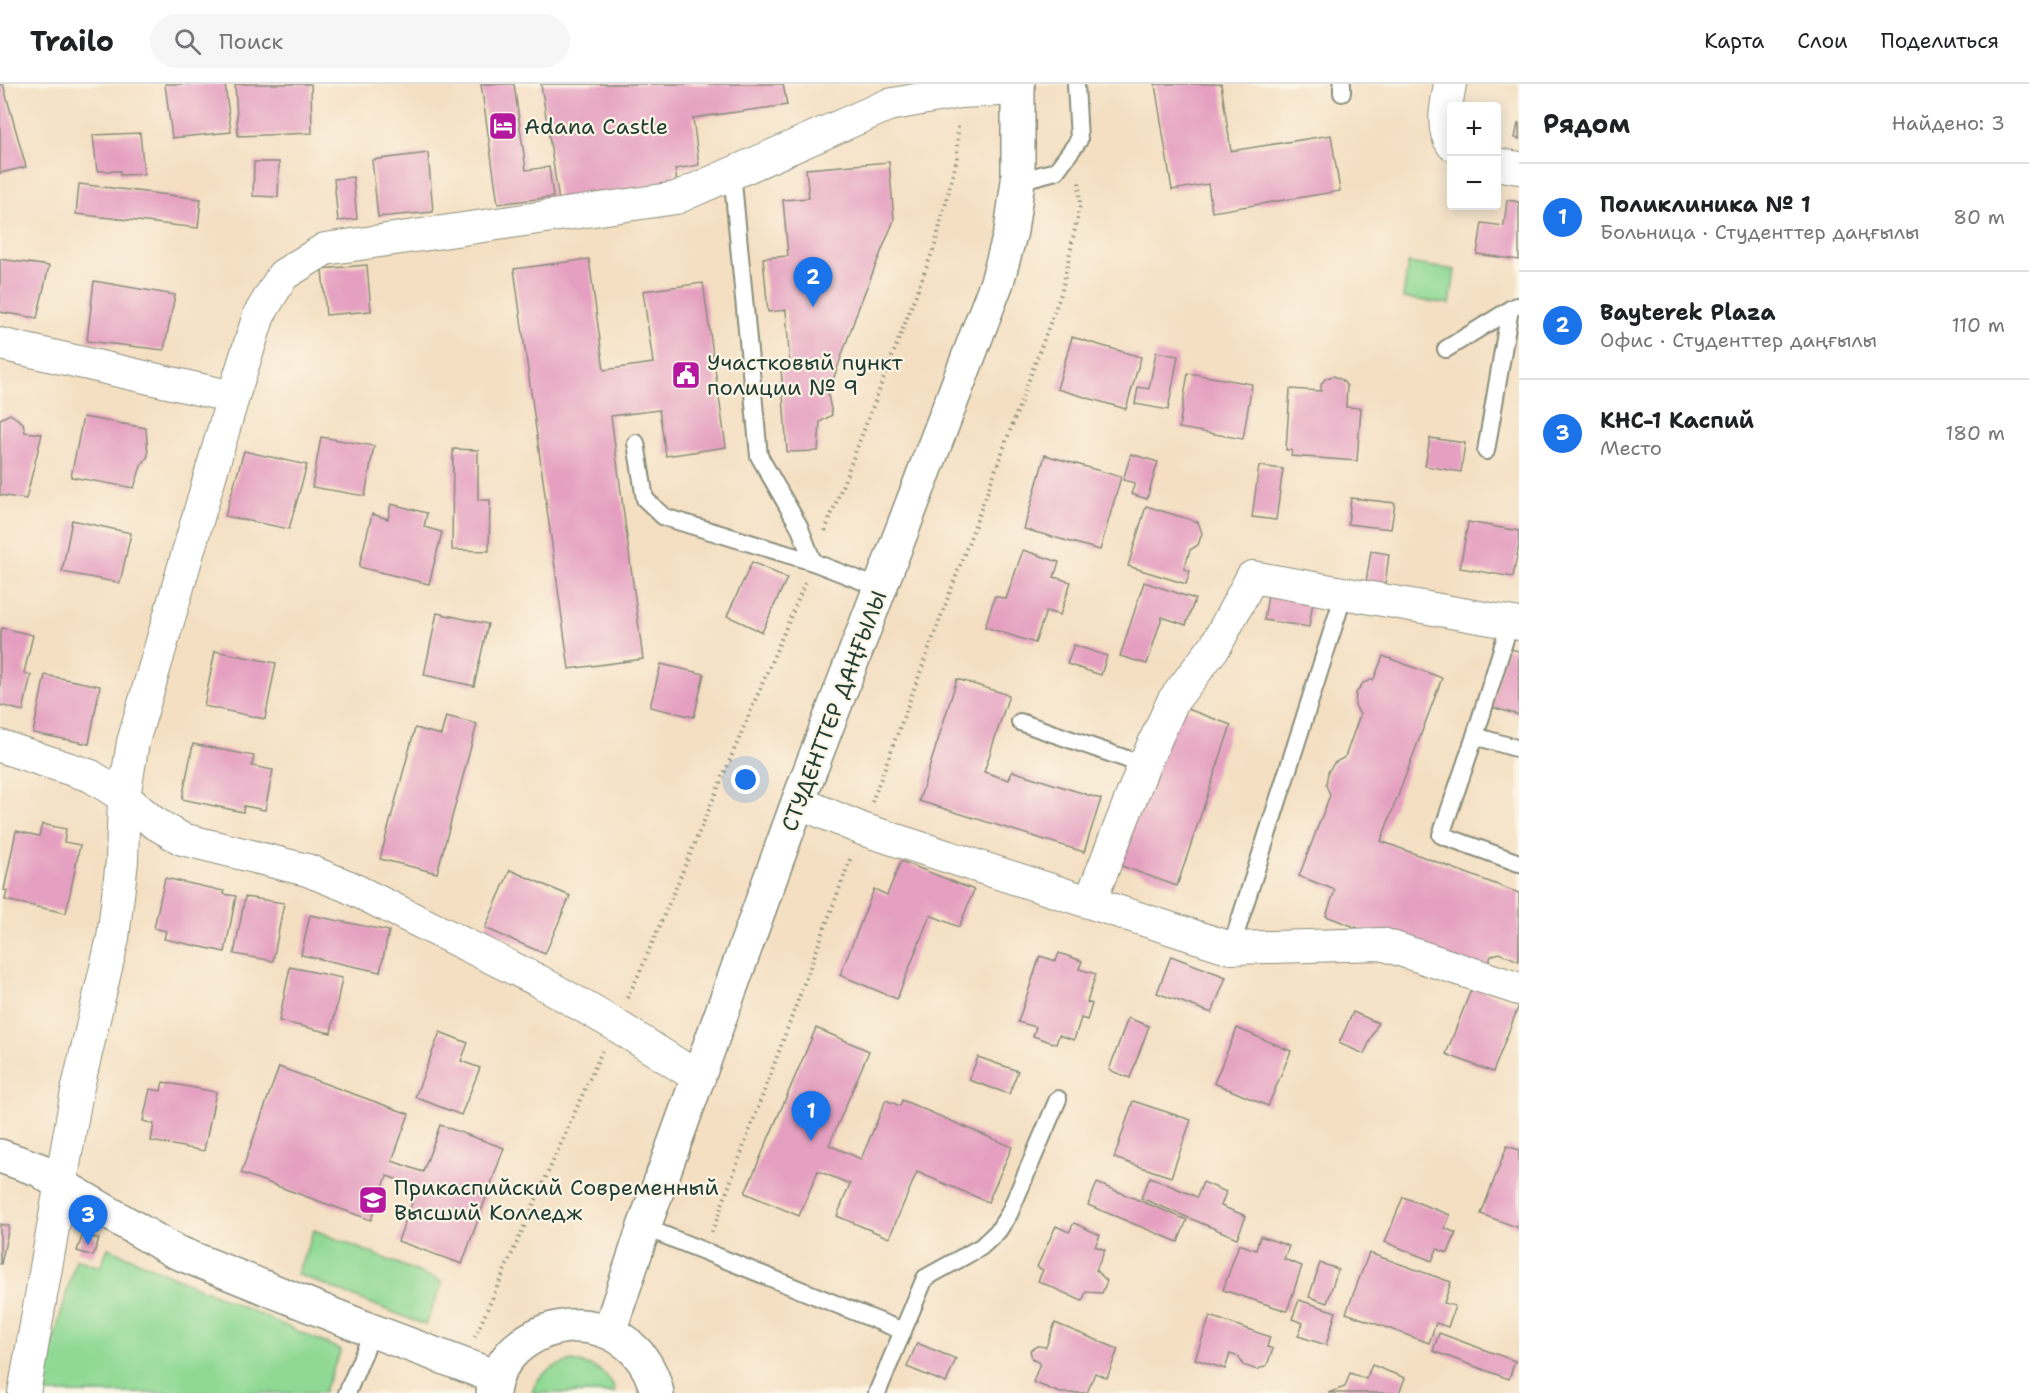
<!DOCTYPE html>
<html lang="ru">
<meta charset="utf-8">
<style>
:root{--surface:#fff;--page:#f6f6f6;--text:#202124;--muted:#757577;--line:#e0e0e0;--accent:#1a73e8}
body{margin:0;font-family:"Shantell Sans",sans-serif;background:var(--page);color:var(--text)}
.controls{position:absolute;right:18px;top:18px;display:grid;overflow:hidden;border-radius:6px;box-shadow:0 3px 15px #0003}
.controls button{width:54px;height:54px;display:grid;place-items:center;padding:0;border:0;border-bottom:2px solid var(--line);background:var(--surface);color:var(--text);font:30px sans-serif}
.you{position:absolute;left:746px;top:696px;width:21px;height:21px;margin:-15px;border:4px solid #fff;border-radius:50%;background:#1a73e8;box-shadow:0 0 0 9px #1a73e833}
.badge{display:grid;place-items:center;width:39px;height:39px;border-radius:50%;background:var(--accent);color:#fff;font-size:20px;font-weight:700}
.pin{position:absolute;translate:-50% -50px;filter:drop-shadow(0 2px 3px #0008)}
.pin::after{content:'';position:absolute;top:32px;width:21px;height:18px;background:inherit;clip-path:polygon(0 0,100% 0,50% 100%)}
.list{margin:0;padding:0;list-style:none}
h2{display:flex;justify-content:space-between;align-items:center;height:78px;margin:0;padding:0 24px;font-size:26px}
h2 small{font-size:20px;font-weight:400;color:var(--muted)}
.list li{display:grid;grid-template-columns:39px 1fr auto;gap:18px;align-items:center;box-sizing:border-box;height:108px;padding:0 24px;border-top:2px solid var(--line)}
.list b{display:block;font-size:22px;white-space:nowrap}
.list p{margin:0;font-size:20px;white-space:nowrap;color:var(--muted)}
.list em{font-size:20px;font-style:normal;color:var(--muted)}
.icon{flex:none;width:33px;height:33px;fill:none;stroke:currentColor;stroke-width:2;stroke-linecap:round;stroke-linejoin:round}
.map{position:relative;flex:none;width:1519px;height:1309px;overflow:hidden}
header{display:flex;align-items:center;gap:36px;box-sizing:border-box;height:84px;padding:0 30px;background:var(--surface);border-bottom:2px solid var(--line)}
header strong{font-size:28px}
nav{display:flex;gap:33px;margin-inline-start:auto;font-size:21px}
.search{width:420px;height:54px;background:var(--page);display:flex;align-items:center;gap:15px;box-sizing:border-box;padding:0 21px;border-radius:33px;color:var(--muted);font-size:22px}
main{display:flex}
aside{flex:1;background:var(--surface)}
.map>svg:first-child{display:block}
.green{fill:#90d994;stroke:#588b64;stroke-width:1.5}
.building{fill:#e5a0c1}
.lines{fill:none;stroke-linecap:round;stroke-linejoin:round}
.lane-casing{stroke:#8a8e7b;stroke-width:20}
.street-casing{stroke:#8a8e7b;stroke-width:34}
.secondary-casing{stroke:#8a8e7b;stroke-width:36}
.path{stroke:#8a8e7b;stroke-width:4;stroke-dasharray:1.5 4.5;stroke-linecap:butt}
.lane{stroke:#fff;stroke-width:16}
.street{stroke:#fff;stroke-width:32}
.secondary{stroke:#fff;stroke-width:33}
.labels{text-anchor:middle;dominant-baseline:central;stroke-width:4.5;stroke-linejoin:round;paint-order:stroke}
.poi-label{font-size:22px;fill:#1f3d34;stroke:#fcf5e5;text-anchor:start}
.street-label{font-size:22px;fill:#1f3d34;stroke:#fcf5e5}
</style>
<header>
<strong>Trailo</strong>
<div class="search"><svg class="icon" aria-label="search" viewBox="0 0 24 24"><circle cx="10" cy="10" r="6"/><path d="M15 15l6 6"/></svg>Поиск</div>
<nav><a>Карта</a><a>Слои</a><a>Поделиться</a></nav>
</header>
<main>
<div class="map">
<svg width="1519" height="1309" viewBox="0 0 1519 1309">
<rect width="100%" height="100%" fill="#fcf5e5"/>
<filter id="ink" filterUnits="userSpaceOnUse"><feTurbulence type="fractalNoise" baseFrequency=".0167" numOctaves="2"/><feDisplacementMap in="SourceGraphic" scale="12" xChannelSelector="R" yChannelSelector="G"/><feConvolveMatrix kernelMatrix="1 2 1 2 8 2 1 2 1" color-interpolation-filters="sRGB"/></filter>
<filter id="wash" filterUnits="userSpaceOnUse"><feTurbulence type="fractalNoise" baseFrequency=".008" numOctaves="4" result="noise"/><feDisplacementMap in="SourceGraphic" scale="24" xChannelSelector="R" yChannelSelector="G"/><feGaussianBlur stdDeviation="1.35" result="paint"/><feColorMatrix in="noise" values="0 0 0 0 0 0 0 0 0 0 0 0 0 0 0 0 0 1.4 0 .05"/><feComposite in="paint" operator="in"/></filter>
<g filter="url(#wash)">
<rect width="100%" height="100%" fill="#f4dfc2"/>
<!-- green -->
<g class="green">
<path d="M 1408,179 L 1455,186 L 1450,220 L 1403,214 Z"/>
<path d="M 314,1146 L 443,1198 L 425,1241 L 297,1190 Z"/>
<path d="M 108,1164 L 341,1266 L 323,1309 L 39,1309 L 76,1175 L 100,1183 Z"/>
<path d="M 572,1277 C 591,1281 611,1287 615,1309 L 532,1309 C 537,1289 554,1281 572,1277 Z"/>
</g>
<g id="blocks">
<!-- building -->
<g class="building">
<path d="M 0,0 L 3,0 L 26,83 L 0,89 Z"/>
<path d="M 165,0 L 225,0 L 231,48 L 172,54 Z"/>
<path d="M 235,0 L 311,0 L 312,49 L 238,52 Z"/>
<path d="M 481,0 L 514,0 L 526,86 L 549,83 L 553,113 L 498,120 Z"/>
<path d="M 541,0 L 783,0 L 787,21 L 693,34 L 699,81 L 675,85 L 677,99 L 559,117 Z"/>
<path d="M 1155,0 L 1221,0 L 1231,67 L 1331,51 L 1340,107 L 1212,128 L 1208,100 L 1172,106 Z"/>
<path d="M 1518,39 L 1519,39 L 1519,55 L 1515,54 Z"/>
<path d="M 140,49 L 144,90 L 120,91 L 120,87 L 97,87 L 93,51 Z"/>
<path d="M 428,69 L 433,128 L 378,133 L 372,76 Z"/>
<path d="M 254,78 L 279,78 L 278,113 L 253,112 Z"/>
<path d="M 889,78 L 894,136 L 860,220 L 828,310 L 832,331 L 820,338 L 818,367 L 787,368 L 781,284 L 790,284 L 786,226 L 768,228 L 763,174 L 788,172 L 783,116 L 809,114 L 806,85 Z"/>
<path d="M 353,93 L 357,135 L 338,137 L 334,95 Z"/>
<path d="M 79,100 L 201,115 L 198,144 L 76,130 Z"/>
<path d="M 1507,116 L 1519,118 L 1519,176 L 1477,170 L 1482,139 L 1504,142 Z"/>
<path d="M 0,175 L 49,182 L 37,234 L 0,228 Z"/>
<path d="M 589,175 L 604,286 L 653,279 L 643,207 L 703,199 L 726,363 L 666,372 L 659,326 L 611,332 L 643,575 L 569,585 L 514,185 Z"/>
<path d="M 367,181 L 371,227 L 326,231 L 322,185 Z"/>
<path d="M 94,197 L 175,211 L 164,266 L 87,257 Z"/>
<path d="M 1072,253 L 1141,273 L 1126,325 L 1057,305 Z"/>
<path d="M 1156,268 L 1178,272 L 1168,326 L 1135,320 L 1138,303 L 1149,305 Z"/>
<path d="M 1188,289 L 1252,300 L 1243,355 L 1179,344 Z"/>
<path d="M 1334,292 L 1342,296 L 1347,302 L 1346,323 L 1361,324 L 1357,377 L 1291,372 L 1292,366 L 1286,366 L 1290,305 L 1321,307 L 1321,300 L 1326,294 Z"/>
<path d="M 10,330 L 23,339 L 25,348 L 42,350 L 26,415 L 0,411 L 0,335 Z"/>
<path d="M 83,333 L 146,344 L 148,372 L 141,382 L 134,404 L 71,393 Z"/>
<path d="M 321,353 L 374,362 L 365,412 L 312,403 Z"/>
<path d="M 1430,354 L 1465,359 L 1461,388 L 1425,382 Z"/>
<path d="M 453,365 L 478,366 L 478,416 L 490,416 L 489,467 L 452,466 Z"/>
<path d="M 244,367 L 307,381 L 289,445 L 225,432 Z"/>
<path d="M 1131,370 L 1158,378 L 1147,415 L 1131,410 L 1135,399 L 1123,396 Z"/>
<path d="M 1045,371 L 1121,393 L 1100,466 L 1024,445 Z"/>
<path d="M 1259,382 L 1283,385 L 1276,436 L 1252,433 Z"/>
<path d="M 1351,414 L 1395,419 L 1391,445 L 1348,440 Z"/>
<path d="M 391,420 L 427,429 L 424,443 L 442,448 L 429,500 L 359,483 L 372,430 L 388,435 Z"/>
<path d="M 1146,422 L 1198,438 L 1202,449 L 1198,461 L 1190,466 L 1184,485 L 1190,487 L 1186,500 L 1128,482 Z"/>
<path d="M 72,436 L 131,449 L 120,499 L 62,488 Z"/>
<path d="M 1468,438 L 1519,447 L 1519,461 L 1513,493 L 1460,484 Z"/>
<path d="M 1023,466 L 1059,478 L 1054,493 L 1071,498 L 1060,531 L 1046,527 L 1035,559 L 985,543 L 995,512 L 1006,515 Z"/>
<path d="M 1371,467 L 1389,470 L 1385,501 L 1366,498 Z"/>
<path d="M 752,478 L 787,494 L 762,548 L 727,532 Z"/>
<path d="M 1144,498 L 1195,515 L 1186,541 L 1162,533 L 1147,580 L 1120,572 Z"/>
<path d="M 1268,511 L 1313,517 L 1309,543 L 1264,536 Z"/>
<path d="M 437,529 L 488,540 L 474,602 L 424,591 Z"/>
<path d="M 2,544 L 33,551 L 24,589 L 31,591 L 23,627 L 0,621 L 0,553 Z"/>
<path d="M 1074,561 L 1107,572 L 1101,591 L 1067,580 Z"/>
<path d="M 1506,564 L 1519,567 L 1519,631 L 1491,623 Z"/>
<path d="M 215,567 L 276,579 L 265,635 L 204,622 Z"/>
<path d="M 1383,572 L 1442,594 L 1381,757 L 1519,809 L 1519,877 L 1499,869 L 1491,872 L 1484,892 L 1326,832 L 1335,806 L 1299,792 L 1330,711 L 1326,701 L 1328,688 L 1334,679 L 1345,673 L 1360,631 L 1355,621 L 1356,609 L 1363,599 L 1374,595 Z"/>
<path d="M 661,580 L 704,590 L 694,633 L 650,623 Z"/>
<path d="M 45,591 L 100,602 L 89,660 L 33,649 Z"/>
<path d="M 957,595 L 1009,611 L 984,688 L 1009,696 L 1012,687 L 1101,715 L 1084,768 L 919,717 Z"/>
<path d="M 1174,620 L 1231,641 L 1177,802 L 1113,779 Z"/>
<path d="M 446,632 L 477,640 L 437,789 L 380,775 L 415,644 L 441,651 Z"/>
<path d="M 193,660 L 254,672 L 252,682 L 273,686 L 265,726 L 244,722 L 243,728 L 182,715 Z"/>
<path d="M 42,740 L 66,745 L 64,758 L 80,761 L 66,829 L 5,816 L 7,807 L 4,806 L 16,747 L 39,752 Z"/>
<path d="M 901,777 L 974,806 L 959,843 L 930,831 L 897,915 L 840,891 L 874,805 L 887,811 Z"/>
<path d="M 510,786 L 570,812 L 545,870 L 485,844 Z"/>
<path d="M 165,794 L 224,807 L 224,810 L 236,812 L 225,868 L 164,855 L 166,847 L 154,844 Z"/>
<path d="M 245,813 L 284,819 L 273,877 L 234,870 Z"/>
<path d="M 310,831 L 389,847 L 380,888 L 301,871 Z"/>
<path d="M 1059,869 L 1082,877 L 1079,885 L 1096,890 L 1087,918 L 1092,920 L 1087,936 L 1081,934 L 1074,956 L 1059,951 L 1056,960 L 1033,952 L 1036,943 L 1018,938 L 1040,872 L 1056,877 Z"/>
<path d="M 1171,872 L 1226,893 L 1212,929 L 1157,909 Z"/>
<path d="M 290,883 L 342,894 L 331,949 L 279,937 Z"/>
<path d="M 1472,903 L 1519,921 L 1493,988 L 1446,970 Z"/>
<path d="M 1353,928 L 1378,939 L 1364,970 L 1339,959 Z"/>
<path d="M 1128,934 L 1149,942 L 1130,994 L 1109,986 Z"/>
<path d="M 816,944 L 869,967 L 829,1061 L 861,1075 L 886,1016 L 900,1022 L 902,1016 L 1012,1063 L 988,1118 L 917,1088 L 889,1154 L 837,1132 L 850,1100 L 818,1087 L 799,1132 L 745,1109 Z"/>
<path d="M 1237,944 L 1291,967 L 1268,1022 L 1214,999 Z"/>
<path d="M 440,948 L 468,959 L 461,977 L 480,984 L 461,1031 L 415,1013 Z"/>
<path d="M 978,973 L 1018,987 L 1009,1010 L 969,996 Z"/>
<path d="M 279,983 L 409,1030 L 392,1077 L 423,1088 L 440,1041 L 504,1064 L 462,1180 L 398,1157 L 418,1103 L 387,1092 L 371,1136 L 241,1089 Z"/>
<path d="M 163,998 L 216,1008 L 204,1067 L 151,1057 L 154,1040 L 143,1037 L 150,1005 L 161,1007 Z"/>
<path d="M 1133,1017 L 1191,1036 L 1171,1093 L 1114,1074 Z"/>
<path d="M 1507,1062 L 1519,1066 L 1519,1144 L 1481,1130 Z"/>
<path d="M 1150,1093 L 1197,1113 L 1203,1098 L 1226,1108 L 1221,1122 L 1246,1132 L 1237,1154 L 1141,1114 Z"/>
<path d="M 1097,1099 L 1187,1136 L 1178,1158 L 1088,1121 Z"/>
<path d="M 1403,1113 L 1450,1131 L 1445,1144 L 1456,1149 L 1448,1169 L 1437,1165 L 1432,1177 L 1385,1158 Z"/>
<path d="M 1074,1139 L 1100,1151 L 1095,1162 L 1105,1166 L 1096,1186 L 1107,1197 L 1102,1209 L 1086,1208 L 1082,1217 L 1038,1197 L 1043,1186 L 1037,1183 L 1056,1142 L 1069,1148 Z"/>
<path d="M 0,1140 L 9,1142 L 1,1180 L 0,1180 Z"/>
<path d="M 83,1150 L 99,1155 L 93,1172 L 77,1167 Z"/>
<path d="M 1260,1152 L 1289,1162 L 1284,1175 L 1302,1182 L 1287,1227 L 1223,1206 L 1239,1160 L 1256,1166 Z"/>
<path d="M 1369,1169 L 1451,1198 L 1444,1219 L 1455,1222 L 1448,1243 L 1436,1239 L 1429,1259 L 1346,1229 Z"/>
<path d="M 1320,1179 L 1338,1185 L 1327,1219 L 1309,1213 Z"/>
<path d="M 1299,1216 L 1336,1228 L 1326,1261 L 1298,1252 L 1303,1239 L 1292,1235 Z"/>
<path d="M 1210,1232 L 1270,1253 L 1267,1263 L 1273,1265 L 1267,1281 L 1257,1286 L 1243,1281 L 1239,1273 L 1230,1270 L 1225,1285 L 1195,1275 Z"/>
<path d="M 1055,1239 L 1118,1265 L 1107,1294 L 1095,1289 L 1087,1309 L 1060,1309 L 1033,1298 L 1040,1279 L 1032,1275 L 1030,1266 L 1037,1262 L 1046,1263 Z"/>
<path d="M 1439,1249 L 1515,1277 L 1509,1295 L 1433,1267 Z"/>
<path d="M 917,1259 L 956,1275 L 946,1299 L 907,1283 Z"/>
<path d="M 1372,1281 L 1405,1294 L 1399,1309 L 1328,1309 L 1345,1303 L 1350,1289 L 1366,1295 Z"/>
</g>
</g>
</g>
<g filter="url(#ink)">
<use href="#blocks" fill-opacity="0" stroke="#8a8e7b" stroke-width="1.5"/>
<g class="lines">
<!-- lane casing -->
<g class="lane-casing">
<g id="lane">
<path d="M 1342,0 L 1342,9"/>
<path d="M 732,88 L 759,372 L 799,442 L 813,478"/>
<path d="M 1018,97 L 1056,87 L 1079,56 L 1076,0"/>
<path d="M 1446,265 L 1516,222"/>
<path d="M 636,359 L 645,415 L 664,433 L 813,478 L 880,504"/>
<path d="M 1486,367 L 1510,225"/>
<path d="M 1020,638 L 1144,681"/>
<path d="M 1475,652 L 1510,539"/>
<path d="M 1519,665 L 1475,652 L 1441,751 L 1519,779"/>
<path d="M 1231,864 L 1344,510"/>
<path d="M 644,1143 L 903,1247"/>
<path d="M 347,1309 L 373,1247"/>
<path d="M 877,1309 L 925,1194 L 981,1163 L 998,1147 L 1009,1130 L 1058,1015"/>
</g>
</g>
<!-- street casing -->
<g class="street-casing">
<g id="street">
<path d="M 1450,0 C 1447,19 1440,43 1452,60"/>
<path d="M 1496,80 L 1519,84"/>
<path d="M 0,260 L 233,313"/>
<path d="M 0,662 L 91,692 L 124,713 L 153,738 L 182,755 L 307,786 L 347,802 L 537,896 L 614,940 L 699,994"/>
<path d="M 798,718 L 862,745 L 1231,864 L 1382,860 L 1519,905"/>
<path d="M 1090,818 L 1144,681 L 1173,617 L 1216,561 L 1252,493 L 1519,540"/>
<path d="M 24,1309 L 77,1007 L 113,854 L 122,777 L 124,713 L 133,658 L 233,313 L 259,231 L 283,191 L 325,165 L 676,114 L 888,21 L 960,8 L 1018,5"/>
</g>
</g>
<!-- secondary casing -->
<g class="secondary-casing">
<g id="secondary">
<path d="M 0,1072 L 40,1086 L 61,1101 L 174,1167 L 373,1247 L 496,1293"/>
<path d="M 609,1248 L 644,1143 L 798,718 L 997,198 L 1011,147 L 1018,97 L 1018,0"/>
<path d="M 493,1309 C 495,1292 504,1276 516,1265 C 566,1221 643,1242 657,1309"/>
</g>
</g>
<!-- path -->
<g class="path">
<path d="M 825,447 L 935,161 L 957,75 L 958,40"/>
<path d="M 872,718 L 1062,207 L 1080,121 L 1079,95"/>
<path d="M 627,914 L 639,890 L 805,499"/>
<path d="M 712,1148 L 851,773"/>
<path d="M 475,1253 L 602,967"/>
</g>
<!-- lane -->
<use href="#lane" class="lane"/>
<!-- street -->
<use href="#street" class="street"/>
<!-- secondary -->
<use href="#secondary" class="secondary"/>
</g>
</g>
<!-- icons -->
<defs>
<g id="hotel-square" transform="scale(1.5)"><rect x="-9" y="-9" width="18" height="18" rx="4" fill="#b5179e" stroke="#fcf5e5"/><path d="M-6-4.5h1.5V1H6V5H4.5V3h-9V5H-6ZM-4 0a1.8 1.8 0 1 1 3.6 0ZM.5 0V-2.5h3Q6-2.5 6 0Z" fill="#fff"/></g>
<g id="civic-square" transform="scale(1.5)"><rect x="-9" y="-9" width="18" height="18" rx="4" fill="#b5179e" stroke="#fcf5e5"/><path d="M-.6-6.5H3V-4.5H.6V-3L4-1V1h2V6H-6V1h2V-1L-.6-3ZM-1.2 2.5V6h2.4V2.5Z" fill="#fff"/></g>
<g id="university-square" transform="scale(1.5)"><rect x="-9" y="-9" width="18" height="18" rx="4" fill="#b5179e" stroke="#fcf5e5"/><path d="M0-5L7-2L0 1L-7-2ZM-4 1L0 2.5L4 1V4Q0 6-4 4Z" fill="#fff"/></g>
</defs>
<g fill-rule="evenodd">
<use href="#hotel-square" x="503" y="42"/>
<use href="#civic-square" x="686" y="291"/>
<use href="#university-square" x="373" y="1116"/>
</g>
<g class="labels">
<!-- poi labels -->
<g class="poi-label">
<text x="524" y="42">Adana Сastle</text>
<text x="707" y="278">Участковый пункт<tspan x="707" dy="25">полиции № 9</tspan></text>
<text x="394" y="1103">Прикаспийский Современный<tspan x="394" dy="25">Высший Колледж</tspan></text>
</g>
<!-- street labels -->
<g class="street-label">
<text transform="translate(834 627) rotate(-69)">СТУДЕНТТЕР ДАҢҒЫЛЫ</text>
</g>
</g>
</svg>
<div class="controls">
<button>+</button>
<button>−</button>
</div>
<div class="you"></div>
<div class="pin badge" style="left:811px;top:1057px">1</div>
<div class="pin badge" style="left:813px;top:223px">2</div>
<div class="pin badge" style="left:88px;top:1161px">3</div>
</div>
<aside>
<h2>Рядом<small>Найдено: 3</small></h2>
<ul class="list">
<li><span class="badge">1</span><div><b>Поликлиника № 1</b><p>Больница · Студенттер даңғылы</p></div><em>80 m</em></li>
<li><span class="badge">2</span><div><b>Bayterek Plaza</b><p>Офис · Студенттер даңғылы</p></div><em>110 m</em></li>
<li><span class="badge">3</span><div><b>КНС-1 Каспий</b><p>Место</p></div><em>180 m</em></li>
</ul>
</aside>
</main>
